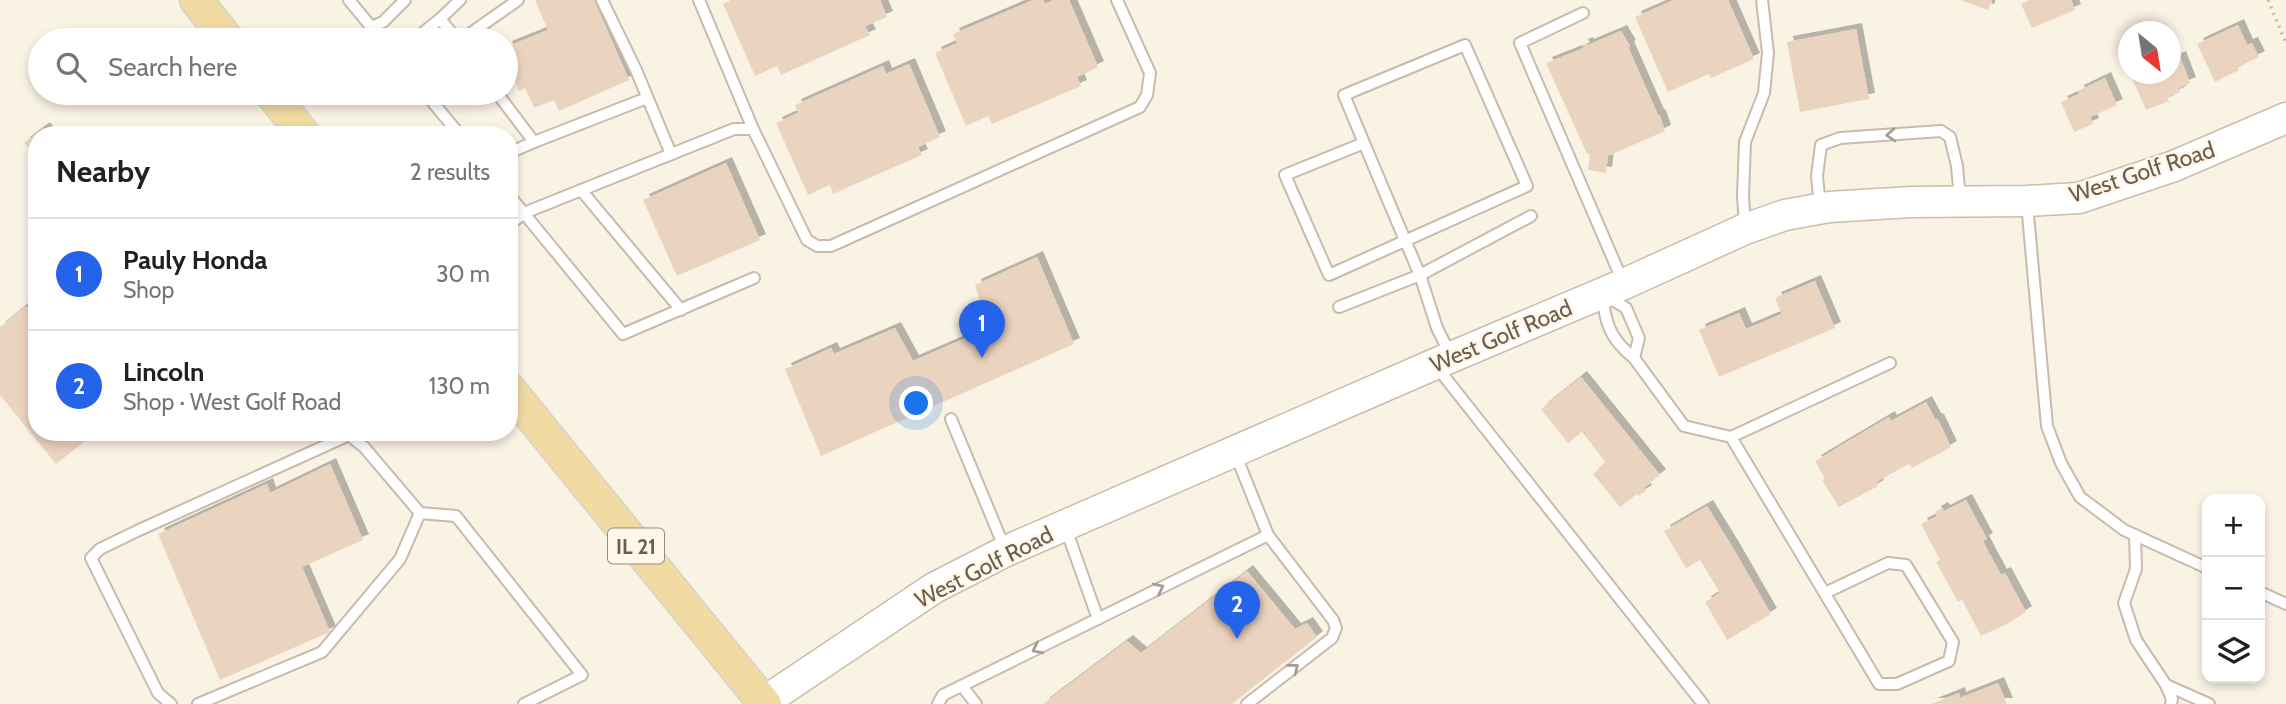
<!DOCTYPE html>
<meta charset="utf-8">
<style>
:root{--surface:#fff;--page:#f6f6f6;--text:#202124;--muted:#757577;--line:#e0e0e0;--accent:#2563eb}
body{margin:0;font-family:Cabin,sans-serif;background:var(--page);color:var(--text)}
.controls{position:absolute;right:21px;bottom:21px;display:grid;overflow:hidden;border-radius:14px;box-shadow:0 4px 10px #0003}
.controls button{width:63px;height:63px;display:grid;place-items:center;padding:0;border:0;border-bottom:2px solid var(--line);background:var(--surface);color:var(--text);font:35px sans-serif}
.compass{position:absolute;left:2118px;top:21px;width:63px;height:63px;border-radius:50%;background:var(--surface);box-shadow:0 4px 10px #0003;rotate:150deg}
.you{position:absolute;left:917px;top:404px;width:24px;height:24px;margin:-18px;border:5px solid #fff;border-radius:50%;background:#1a73e8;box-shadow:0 0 0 10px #1a73e833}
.badge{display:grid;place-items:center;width:46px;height:46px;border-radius:50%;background:var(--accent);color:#fff;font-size:23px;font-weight:700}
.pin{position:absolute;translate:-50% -58px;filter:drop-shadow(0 2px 4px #0008)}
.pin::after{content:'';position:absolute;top:37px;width:24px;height:21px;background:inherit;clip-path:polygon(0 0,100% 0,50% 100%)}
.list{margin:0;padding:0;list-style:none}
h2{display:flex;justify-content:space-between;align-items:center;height:91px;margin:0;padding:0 28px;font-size:30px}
h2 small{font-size:23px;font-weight:400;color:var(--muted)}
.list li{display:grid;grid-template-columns:46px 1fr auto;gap:21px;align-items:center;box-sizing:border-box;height:112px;padding:0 28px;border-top:2px solid var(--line)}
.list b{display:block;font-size:26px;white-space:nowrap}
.list p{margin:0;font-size:23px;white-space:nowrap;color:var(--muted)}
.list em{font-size:23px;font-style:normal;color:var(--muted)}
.icon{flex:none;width:38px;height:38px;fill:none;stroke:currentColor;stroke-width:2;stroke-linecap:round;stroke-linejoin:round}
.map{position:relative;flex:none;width:2286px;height:704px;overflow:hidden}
.search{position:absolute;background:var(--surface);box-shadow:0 4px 10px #0003;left:28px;top:28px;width:490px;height:77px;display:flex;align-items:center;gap:18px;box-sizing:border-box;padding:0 24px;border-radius:38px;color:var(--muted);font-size:26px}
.panel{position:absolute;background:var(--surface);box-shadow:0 4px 10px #0003;left:28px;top:126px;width:490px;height:315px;border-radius:28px}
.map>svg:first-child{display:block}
.building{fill:#ebd4bf;filter:url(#shadow)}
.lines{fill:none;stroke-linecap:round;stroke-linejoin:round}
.lane-casing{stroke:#c8bbac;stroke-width:14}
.secondary-casing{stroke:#ccbcaa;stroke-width:33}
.primary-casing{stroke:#d6d1cd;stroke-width:35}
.path{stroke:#d0b8a2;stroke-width:3.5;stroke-dasharray:2 5;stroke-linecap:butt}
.lane{stroke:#fff;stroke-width:10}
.secondary{stroke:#fff;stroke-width:30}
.primary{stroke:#f1dba3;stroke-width:32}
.oneway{stroke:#a89d94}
.labels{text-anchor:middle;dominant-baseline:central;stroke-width:5;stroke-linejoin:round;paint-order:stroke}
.shield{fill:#fdf7e9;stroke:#998a7c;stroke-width:2}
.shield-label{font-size:21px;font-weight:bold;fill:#6e5c4d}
.street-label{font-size:23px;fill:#6e5c4d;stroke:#fdf7e9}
</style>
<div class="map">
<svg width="2286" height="704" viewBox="0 0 2286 704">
<defs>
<filter id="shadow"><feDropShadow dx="6" dy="-6" stdDeviation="0" flood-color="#0004"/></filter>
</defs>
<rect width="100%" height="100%" fill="#f9f3e4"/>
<!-- building -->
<g class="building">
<path d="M 535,0 L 594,0 L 629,80 L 559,111 L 554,100 L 534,108 L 525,88 L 519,91 L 509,68 L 514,66 L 506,47 L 548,30 Z"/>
<path d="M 731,0 L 880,0 L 887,17 L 865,26 L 870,35 L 850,44 L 781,75 L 777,66 L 755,76 L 723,4 Z"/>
<path d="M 1033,0 L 1043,0 L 1045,4 L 1054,0 L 1069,0 L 1098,67 L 1077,77 L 1081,86 L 992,124 L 988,116 L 966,126 L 935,53 L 957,43 L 953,34 Z"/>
<path d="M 1674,0 L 1728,0 L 1754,59 L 1711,78 L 1709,74 L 1668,92 L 1635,17 Z"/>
<path d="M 1960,0 L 1992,0 L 1988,10 Z"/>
<path d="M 2030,0 L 2071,0 L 2075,10 L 2032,28 L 2021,4 Z"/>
<path d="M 2238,25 L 2247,45 L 2252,43 L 2259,57 L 2238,67 L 2239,70 L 2215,82 L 2197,44 Z"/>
<path d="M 1856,29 L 1869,99 L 1800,112 L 1787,42 Z"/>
<path d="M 1621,31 L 1630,46 L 1628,47 L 1658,115 L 1660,116 L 1665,131 L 1608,156 L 1606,173 L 1588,170 L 1590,154 L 1587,154 L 1546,63 L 1584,48 L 1582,45 L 1587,43 L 1588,45 Z"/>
<path d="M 2180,57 L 2190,83 L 2178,88 L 2180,92 L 2167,98 L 2169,101 L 2146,110 L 2132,78 L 2142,74 L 2170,74 L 2170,61 Z"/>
<path d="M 909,64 L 940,137 L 918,147 L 922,155 L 853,185 L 833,194 L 830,185 L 808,195 L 776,123 L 798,113 L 795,105 L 883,66 L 886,74 Z"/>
<path d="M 2105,78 L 2117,105 L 2090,117 L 2093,124 L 2074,132 L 2061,102 L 2079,94 L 2078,91 Z"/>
<path d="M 44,128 L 49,135 L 37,135 L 37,157 L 24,143 Z"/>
<path d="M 726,163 L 760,240 L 677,276 L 643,200 Z"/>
<path d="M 1037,257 L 1074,344 L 821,456 L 785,369 L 831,348 L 834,354 L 895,328 L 913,361 L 989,328 L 975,285 Z"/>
<path d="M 1815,281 L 1835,328 L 1719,377 L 1699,330 L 1739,313 L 1746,329 L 1782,314 L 1775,298 Z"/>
<path d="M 26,306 L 37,317 L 37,432 L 97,432 L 56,464 L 0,395 L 0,327 Z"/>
<path d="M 1581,377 L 1660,475 L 1644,488 L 1646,491 L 1638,496 L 1637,494 L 1620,507 L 1593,474 L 1606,463 L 1586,437 L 1582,432 L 1568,443 L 1541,409 Z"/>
<path d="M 1926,402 L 1935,419 L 1938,420 L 1951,447 L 1912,468 L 1910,464 L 1907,465 L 1876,482 L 1878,486 L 1839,507 L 1822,480 L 1825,479 L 1815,461 L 1889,417 L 1891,421 Z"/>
<path d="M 330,464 L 363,540 L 302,567 L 330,632 L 220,680 L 158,534 L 267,484 L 270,493 Z"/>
<path d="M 1966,500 L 1987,539 L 1983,541 L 1988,551 L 2001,575 L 2005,573 L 2026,612 L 2007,624 L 1981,636 L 1962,600 L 1958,602 L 1936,562 L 1940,560 L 1921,524 L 1937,516 L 1935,512 L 1942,508 L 1944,511 Z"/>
<path d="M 1707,506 L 1733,548 L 1771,614 L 1727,640 L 1705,602 L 1720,593 L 1700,560 L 1686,568 L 1664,531 Z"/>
<path d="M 1247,571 L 1295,629 L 1307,623 L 1317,637 L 1232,704 L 1043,704 L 1127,641 L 1141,653 Z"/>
<path d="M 1998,683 L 2007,704 L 1931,704 L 1959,693 L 1960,698 Z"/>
</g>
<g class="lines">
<!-- lane casing -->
<g class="lane-casing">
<g id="lane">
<path d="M 349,0 L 382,40"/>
<path d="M 602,0 L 636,70 L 671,154"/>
<path d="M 699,0 L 753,129 L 807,240 L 817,246 L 831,246 L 1140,107 L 1147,95 L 1150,73 L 1117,0"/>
<path d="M 1583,13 L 1520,43 L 1623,282"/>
<path d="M 440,19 L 460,0"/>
<path d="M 371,27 L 383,22 L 405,0"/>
<path d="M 414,40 L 440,19 L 458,40"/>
<path d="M 461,40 L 518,0"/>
<path d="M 425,93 L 460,135"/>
<path d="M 497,93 L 534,142 L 509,153"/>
<path d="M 534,142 L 647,98"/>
<path d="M 581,190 L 681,310"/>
<path d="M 509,195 L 623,334 L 754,278"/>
<path d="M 2027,203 L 2047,426 L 2061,463 L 2080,497 L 2124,530 L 2207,568"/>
<path d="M 1820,207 L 1817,176 L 1821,145 L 1840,138 L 1941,131 L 1950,137 L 1957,166 L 1960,199"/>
<path d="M 509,225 L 524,213 L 734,129 L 753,129"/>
<path d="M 1745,226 L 1743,196 L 1745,142 L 1764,93 L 1768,53 L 1762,0"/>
<path d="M 1602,293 L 1626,308 L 1639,338 L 1634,358 C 1610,339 1605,323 1602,293 Z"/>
<path d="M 1339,307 L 1420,275 C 1394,215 1369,155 1344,95 L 1465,45 L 1527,186 L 1329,275 L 1285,175 L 1364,143"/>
<path d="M 1450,354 L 1437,328 L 1420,275 L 1531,216"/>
<path d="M 1634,358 L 1684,426 L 1731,437 L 1879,684 L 1897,684 L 1949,661 L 1953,642 L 1906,565 L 1888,563 L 1825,593"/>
<path d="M 1436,366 L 1703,704"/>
<path d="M 951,419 L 1005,549"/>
<path d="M 1731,437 L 1890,363"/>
<path d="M 1235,453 L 1268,535 L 1333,620 L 1336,628 L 1332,638 L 1247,704"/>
<path d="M 1065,526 L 1098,619"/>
<path d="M 2135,535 L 2136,569 L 2124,603 L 2136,640 L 2166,685 L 2172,699 L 2171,704"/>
<path d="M 2260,592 L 2286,604"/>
<path d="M 2166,685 L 2209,704"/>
<path d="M 962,686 L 976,704"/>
<path d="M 171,704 L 158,693 L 91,558 L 100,549 L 137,531 L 349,435 L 364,447 L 420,513 L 456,516 L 582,675 L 524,704"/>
<path d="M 198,704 L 322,652 L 400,559 L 420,513"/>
<path d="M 938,704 L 943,695 L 1268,535"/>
</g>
</g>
<!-- secondary casing -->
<g class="secondary-casing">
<path id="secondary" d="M 764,702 L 934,588 L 1006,551 L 1435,364 L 1624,284 L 1745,229 L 1785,215 L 1829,207 L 1911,202 L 2027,201 L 2079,198 L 2174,166 L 2286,118"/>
</g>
<!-- primary casing -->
<g class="primary-casing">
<g id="primary">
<path d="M 196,0 L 228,40"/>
<path d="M 271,93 L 304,135"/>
<path d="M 509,389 L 765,704"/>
</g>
</g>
<!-- path -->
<path class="path" d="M 2268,0 L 2286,43"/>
<!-- lane -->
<use href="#lane" class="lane"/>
<!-- secondary -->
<use href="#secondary" class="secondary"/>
<!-- primary -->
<use href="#primary" class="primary"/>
</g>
<!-- one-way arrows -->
<defs><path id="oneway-chevron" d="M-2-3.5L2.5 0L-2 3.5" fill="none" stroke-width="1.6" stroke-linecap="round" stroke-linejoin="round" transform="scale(1.75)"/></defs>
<g class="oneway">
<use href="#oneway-chevron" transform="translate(1891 135) rotate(176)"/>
<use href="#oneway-chevron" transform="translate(1159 588) rotate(-26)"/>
<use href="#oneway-chevron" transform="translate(1037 649) rotate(154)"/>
<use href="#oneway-chevron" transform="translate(1294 668) rotate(-38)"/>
</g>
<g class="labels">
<!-- shield labels -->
<rect class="shield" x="608" y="528.5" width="56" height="35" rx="5"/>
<g class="shield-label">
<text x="636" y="546">IL 21</text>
</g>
<!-- street labels -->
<g class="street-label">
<text transform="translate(2142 172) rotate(-18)">West Golf Road</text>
<text transform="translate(1501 336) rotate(-23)">West Golf Road</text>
<text transform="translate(984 567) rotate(-27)">West Golf Road</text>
</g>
</g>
</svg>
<div class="controls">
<button>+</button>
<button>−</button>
<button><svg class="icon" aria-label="layers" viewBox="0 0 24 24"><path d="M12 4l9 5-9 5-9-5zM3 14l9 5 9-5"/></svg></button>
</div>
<svg class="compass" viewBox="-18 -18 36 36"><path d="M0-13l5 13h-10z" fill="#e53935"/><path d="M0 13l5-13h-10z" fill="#757577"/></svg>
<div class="you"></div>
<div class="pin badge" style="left:982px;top:358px">1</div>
<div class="pin badge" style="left:1237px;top:639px">2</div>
<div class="search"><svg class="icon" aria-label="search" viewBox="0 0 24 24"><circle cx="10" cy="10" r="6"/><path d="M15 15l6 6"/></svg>Search here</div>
<section class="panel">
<h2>Nearby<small>2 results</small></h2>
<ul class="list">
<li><span class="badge">1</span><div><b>Pauly Honda</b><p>Shop</p></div><em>30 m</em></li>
<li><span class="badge">2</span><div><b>Lincoln</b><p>Shop · West Golf Road</p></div><em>130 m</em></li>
</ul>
</section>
</div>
